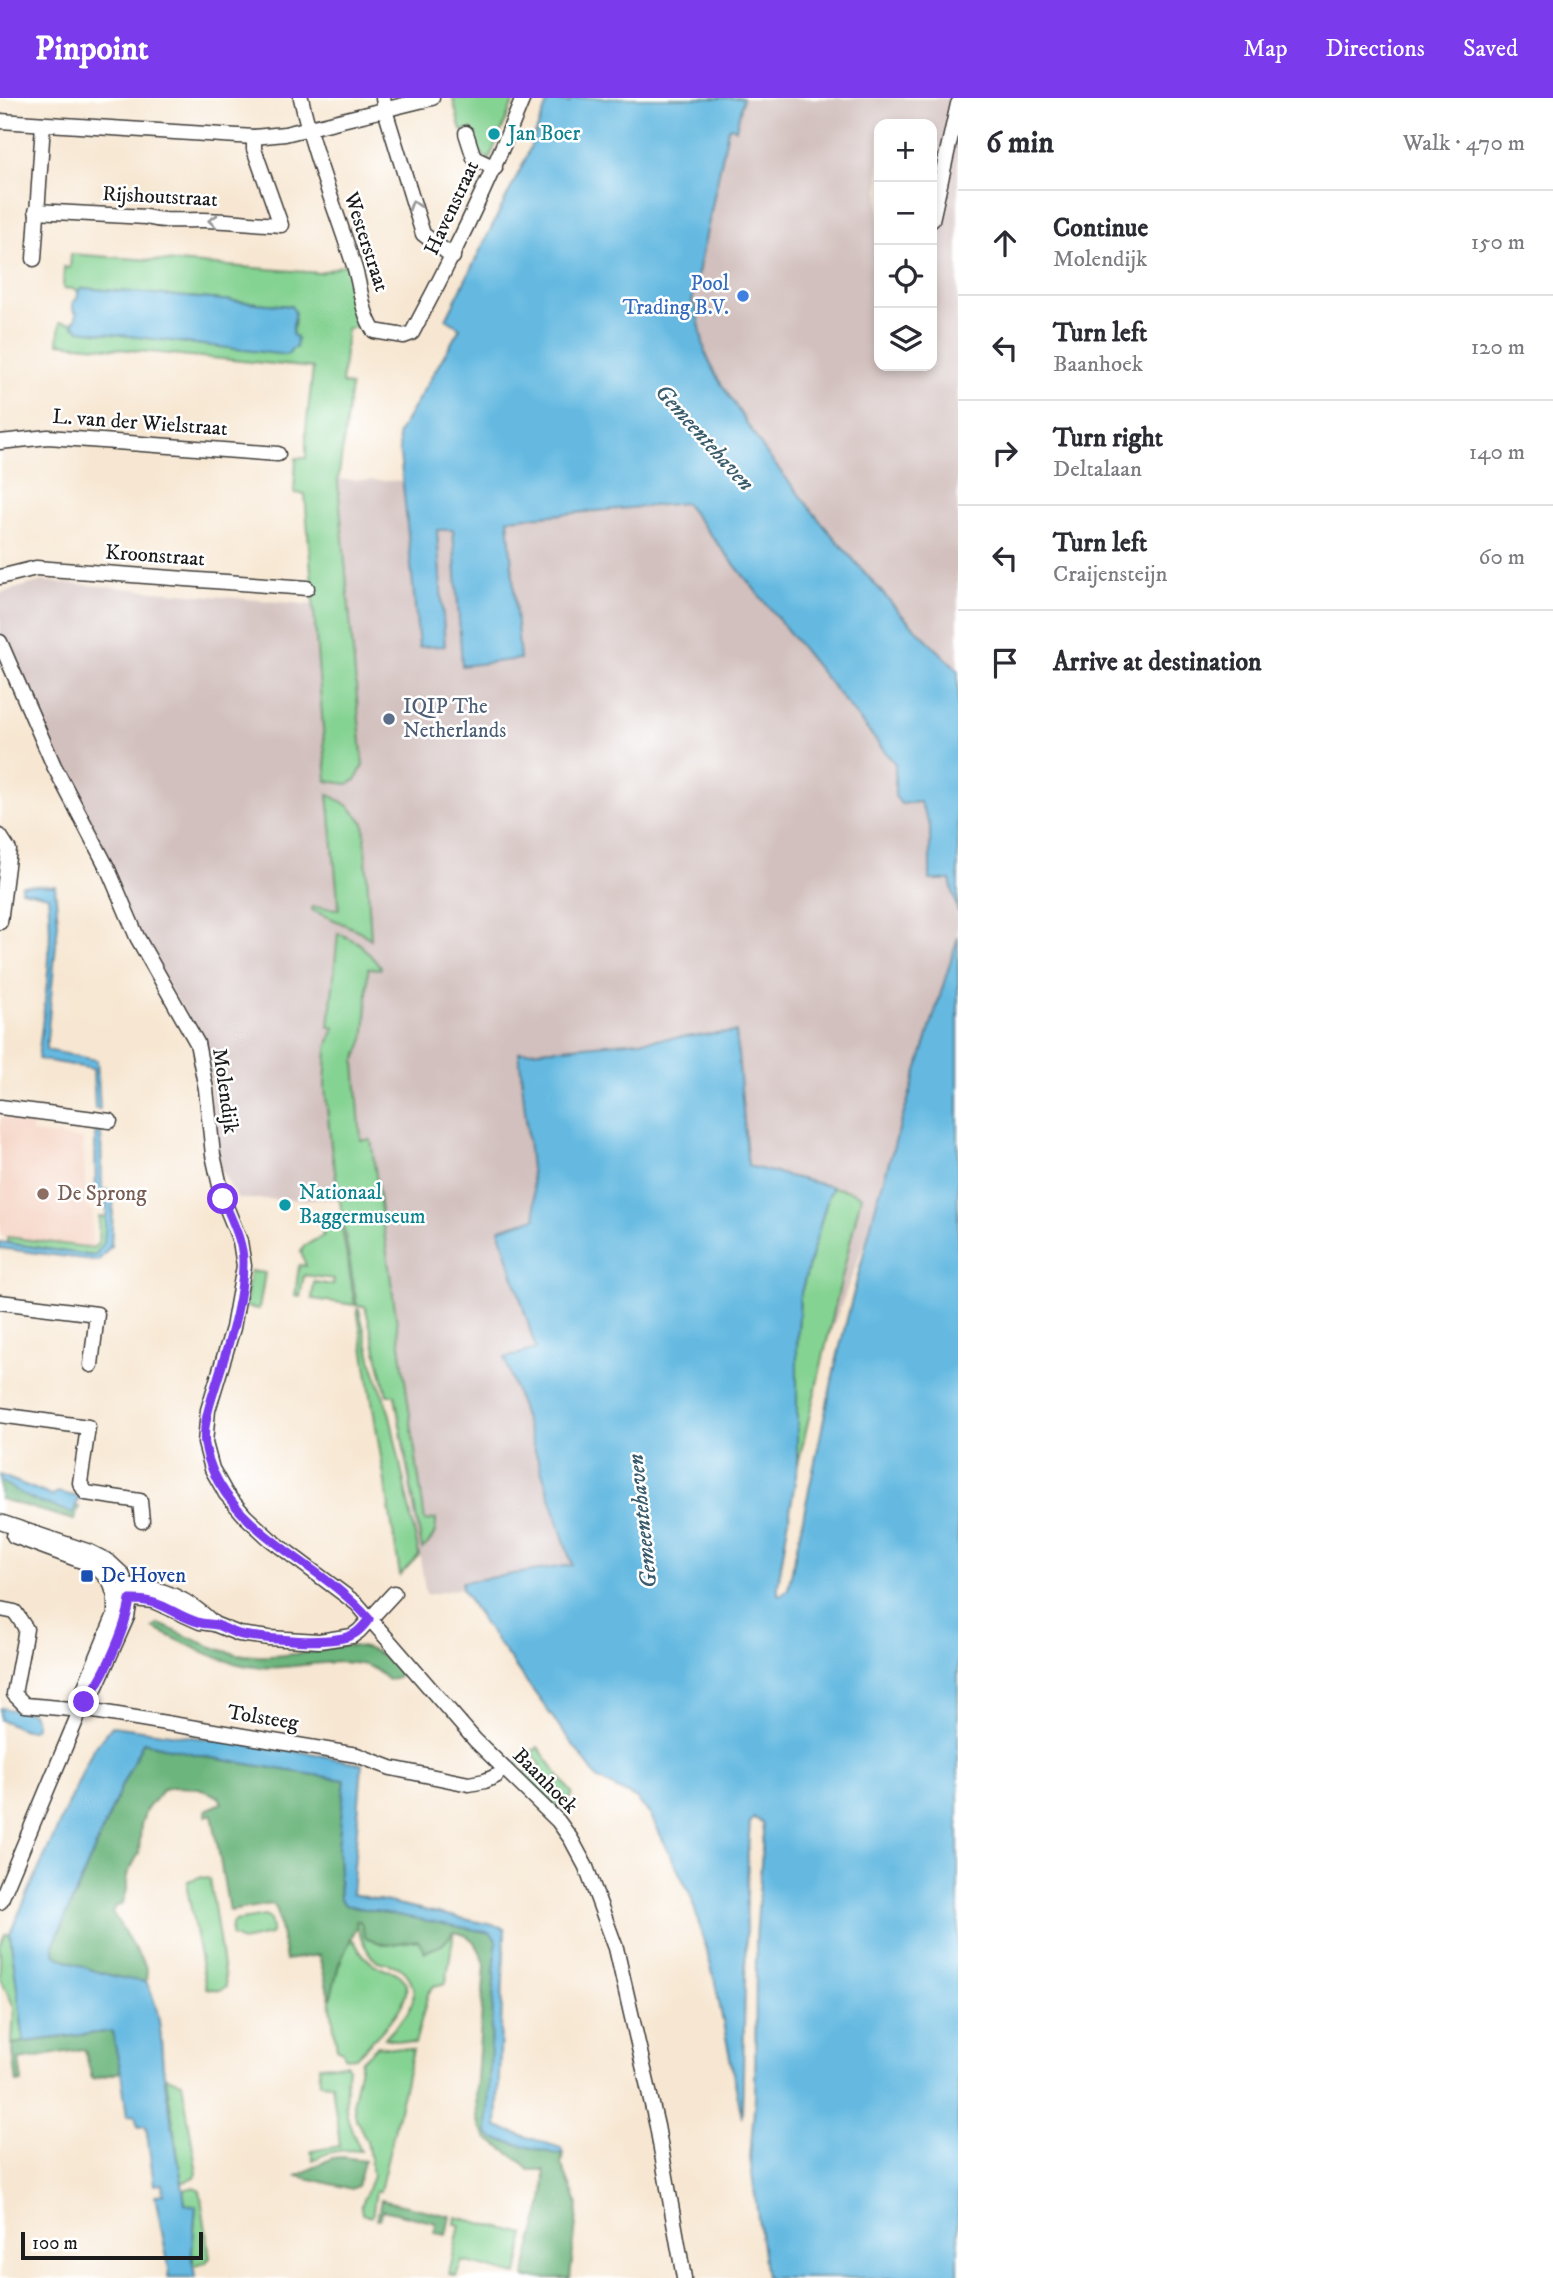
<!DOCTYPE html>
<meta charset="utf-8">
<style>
:root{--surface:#fff;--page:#f7f7f7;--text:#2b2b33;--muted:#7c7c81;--line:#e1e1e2;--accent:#7c3aed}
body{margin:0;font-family:"IM FELL DW Pica",serif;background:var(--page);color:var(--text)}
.controls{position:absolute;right:21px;top:21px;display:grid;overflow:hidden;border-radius:14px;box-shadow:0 4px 10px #0003}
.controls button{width:63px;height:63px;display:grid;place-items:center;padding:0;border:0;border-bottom:2px solid var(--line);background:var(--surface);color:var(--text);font:35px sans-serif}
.scale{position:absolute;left:21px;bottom:18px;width:182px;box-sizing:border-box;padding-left:7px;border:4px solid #1c1c1c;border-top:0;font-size:19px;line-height:24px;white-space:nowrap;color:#1c1c1c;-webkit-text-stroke:5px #fff;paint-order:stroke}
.stop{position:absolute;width:21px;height:21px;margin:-16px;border:5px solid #7c3aed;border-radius:50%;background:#fff}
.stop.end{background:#7c3aed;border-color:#fff;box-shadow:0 2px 7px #0008}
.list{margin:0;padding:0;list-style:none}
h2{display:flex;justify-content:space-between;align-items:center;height:91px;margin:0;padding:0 28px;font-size:30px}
h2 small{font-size:23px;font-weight:400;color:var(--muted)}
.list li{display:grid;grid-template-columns:46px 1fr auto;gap:21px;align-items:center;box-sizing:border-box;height:105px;padding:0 28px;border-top:2px solid var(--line)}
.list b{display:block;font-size:26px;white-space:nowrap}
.list p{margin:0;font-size:23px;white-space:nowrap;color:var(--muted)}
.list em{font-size:23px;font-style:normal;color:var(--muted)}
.icon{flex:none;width:38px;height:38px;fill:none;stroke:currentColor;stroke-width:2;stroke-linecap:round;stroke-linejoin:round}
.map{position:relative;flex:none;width:958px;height:2180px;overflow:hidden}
header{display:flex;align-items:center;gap:42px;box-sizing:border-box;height:98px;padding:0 35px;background:var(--accent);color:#fff}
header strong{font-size:33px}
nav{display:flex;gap:38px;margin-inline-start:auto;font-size:24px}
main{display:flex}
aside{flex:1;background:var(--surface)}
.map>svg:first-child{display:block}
.built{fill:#f5d3c2}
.industrial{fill:#d1c0bd;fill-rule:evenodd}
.green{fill:#85d393;stroke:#507858;stroke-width:2}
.forest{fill:#6cb57d;stroke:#44684c;stroke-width:2}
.water{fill:#65b9e1;stroke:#406a7e;stroke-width:2}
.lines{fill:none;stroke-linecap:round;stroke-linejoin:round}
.minor-casing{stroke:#3d3a37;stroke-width:17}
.minor{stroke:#fff;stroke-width:14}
.oneway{stroke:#999}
.route{stroke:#7c3aed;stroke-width:9}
.culture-dot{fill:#0f9aa8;stroke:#fff;stroke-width:2.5}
.shop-dot{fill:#3f7fe0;stroke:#fff;stroke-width:2.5}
.service-dot{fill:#5c6f8a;stroke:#fff;stroke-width:2.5}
.education-dot{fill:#8d6e63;stroke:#fff;stroke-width:2.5}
.transit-dot{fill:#1a4fb4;stroke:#fff;stroke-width:2.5}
.labels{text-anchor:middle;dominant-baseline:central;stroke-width:5;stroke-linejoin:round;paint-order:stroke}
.culture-label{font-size:21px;fill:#0d838f;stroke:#fff;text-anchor:start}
.street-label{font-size:21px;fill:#1c1c1c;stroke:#fff}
.shop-label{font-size:21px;fill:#366cbe;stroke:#fff;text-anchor:end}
.service-label{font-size:21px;fill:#4e5e75;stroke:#fff;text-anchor:start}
.education-label{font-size:21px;fill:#785e54;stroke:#fff;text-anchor:start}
.transit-label{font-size:21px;fill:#164399;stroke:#fff;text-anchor:start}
.water-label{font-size:23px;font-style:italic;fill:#395b6b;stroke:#fff}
</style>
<header>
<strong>Pinpoint</strong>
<nav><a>Map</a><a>Directions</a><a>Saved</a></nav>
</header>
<main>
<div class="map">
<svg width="958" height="2180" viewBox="0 0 958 2180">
<rect width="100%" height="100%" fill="#fff"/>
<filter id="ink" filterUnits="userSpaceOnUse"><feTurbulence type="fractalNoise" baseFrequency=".0143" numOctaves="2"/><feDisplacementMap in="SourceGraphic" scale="14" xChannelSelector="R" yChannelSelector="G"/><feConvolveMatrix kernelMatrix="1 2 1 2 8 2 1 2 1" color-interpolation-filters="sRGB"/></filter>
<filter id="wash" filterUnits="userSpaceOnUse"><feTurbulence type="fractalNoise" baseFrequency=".00686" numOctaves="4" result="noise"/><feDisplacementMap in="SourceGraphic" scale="28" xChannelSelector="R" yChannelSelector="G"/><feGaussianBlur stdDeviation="1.57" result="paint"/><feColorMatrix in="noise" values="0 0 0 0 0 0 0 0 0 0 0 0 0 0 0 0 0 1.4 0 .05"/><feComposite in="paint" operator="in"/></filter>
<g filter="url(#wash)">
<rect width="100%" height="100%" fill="#f7e7d2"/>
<!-- built -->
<path class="built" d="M 0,1020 L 33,1023 L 32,1035 L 83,1041 L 86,1108 L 93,1115 L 92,1145 L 95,1149 L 93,1151 L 0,1138 Z"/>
<!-- industrial -->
<g class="industrial">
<path d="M 726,0 L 958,0 L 958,590 L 699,298 L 672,208 ZM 879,26 L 932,26 L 932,268 L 879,268 Z"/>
<path d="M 328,381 L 709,392 L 958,763 L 958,890 L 758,1433 L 426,1497 L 362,1102 L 238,1101 L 212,1058 L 209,956 L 138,838 L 0,542 L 0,495 L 42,483 L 326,508 Z"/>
</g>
<!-- green -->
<g class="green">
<path d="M 457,0 L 515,0 L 489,62 L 479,53 L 472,31 L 461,33 L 453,1 Z"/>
<path d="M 71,156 L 320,175 L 349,165 L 366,226 L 347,231 L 342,285 L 351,288 L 338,384 L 363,667 L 356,682 L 348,686 L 327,683 L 305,396 L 294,395 L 296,360 L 306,360 L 306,331 L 313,270 L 58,245 L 60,224 L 72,225 L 74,229 L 290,255 L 294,239 L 292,236 L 295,223 L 291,208 L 83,190 L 78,194 L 74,191 L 63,190 L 64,169 L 70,170 Z"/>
<path d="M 328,696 L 349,708 L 364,725 L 371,841 L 359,833 L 312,812 L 312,809 L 339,811 Z"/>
<path d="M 338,835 L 359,845 L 381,869 L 381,871 L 368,870 L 366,924 L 364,941 L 355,964 L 361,1042 L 371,1042 L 425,1423 L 436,1421 C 437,1434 433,1442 422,1451 L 395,1297 L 387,1297 L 365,1208 L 357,1208 L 331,1049 L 325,989 L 327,950 L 334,929 L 329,929 Z"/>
<path d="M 833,1089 L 853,1094 L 861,1098 L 797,1371 L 797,1249 L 800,1198 L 828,1099 Z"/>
<path d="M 99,1119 L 106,1119 L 104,1145 L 94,1158 L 7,1145 L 7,1139 L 93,1150 L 98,1145 Z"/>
<path d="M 340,1119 L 355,1207 L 312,1201 L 314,1184 L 333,1187 L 334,1181 L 304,1177 L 300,1199 L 295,1198 L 299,1167 L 306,1168 L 301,1154 L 304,1148 L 324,1137 L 317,1123 L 321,1120 Z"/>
<path d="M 250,1173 L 265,1175 L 259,1211 L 245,1209 Z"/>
<path d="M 357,1211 L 359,1211 L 373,1268 L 390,1317 L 419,1457 L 400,1477 Z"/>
<path d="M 538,1649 L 573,1697 L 560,1710 L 558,1710 L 521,1675 L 527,1673 L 532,1675 L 537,1672 L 541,1667 L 533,1656 L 527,1658 L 522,1666 L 515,1670 L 512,1667 Z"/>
<path d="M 200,1779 L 210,1781 L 226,1888 L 221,1892 L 206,1890 L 187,1790 L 188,1783 Z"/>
<path d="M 265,1818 L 270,1821 L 272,1831 L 270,1837 L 242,1843 L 231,1838 L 232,1826 L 235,1823 Z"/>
<path d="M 355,1823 L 360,1823 L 385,1847 L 418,1842 L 442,1847 L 454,1833 L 446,1885 L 434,1888 L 428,1896 L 415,1946 L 385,1940 C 398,1926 417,1911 413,1890 C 411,1883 408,1875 402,1871 C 394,1866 384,1865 376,1862 C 366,1856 359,1833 355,1823 Z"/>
<path d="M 10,1835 L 24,1944 L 12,1946 L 14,1909 L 0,1879 L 0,1848 L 5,1836 Z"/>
<path d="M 351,1839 C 362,1856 367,1865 386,1872 C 390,1873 394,1873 397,1875 C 429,1895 370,1944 356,1959 L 345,1960 L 343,1953 L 337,1950 L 330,1902 L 339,1866 Z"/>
<path d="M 377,1948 L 413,1952 L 380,2093 L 376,2093 L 372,2119 L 362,2116 L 361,2109 L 373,2078 L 367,2043 L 356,2021 L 353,2002 L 361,1963 Z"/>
<path d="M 346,1966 L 348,1969 C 343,2008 344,2018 361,2053 C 342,2051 329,2053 313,2062 L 311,2053 L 340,2048 L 332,1986 L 320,1985 L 319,1968 Z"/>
<path d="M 166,1979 L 182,1984 L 197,2075 L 195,2079 L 182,2085 Z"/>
<path d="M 194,2089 L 200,2092 L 210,2160 L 205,2165 L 194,2169 L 192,2154 L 196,2109 L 185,2107 L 183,2092 Z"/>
<path d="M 456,2119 L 525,2136 L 517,2177 L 462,2163 L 456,2178 L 449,2176 L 460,2127 L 455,2126 Z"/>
</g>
<!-- forest -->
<g class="forest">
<path d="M 0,1383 L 73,1414 L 75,1408 L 79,1409 L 74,1422 L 0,1401 Z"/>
<path d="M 159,1526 C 191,1539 220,1557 256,1558 C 274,1559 293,1556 311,1554 C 318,1553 325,1550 332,1549 C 362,1545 384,1552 403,1577 L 388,1582 C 382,1577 377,1572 370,1569 C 336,1556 285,1575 247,1568 C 214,1562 183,1544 153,1530 Z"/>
<path d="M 143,1644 L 212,1660 L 345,1682 L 338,1749 L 340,1801 L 491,1835 L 496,1842 L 487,2035 L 494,2040 L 556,2056 L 563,2055 L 561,2066 L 578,2107 L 570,2180 L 525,2180 C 527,2143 549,2110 544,2072 L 528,2072 L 523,2065 L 487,2040 L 480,2030 L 477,2018 L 476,1995 L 485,1867 C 479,1849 474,1837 454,1834 L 442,1847 L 425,1854 L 418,1842 L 385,1847 L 365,1839 L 360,1823 L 356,1823 L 357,1828 L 339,1866 L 330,1902 L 319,1857 L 286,1862 L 277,1812 L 273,1806 L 229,1813 L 212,1716 L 206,1718 L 206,1712 L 222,1705 L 219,1699 L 199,1690 L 173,1689 L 163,1691 L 146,1712 L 141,1727 L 139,1755 L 127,1777 L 127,1792 L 123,1805 L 116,1808 L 112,1814 L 147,1871 L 146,1884 C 118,1881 79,1870 55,1856 L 53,1849 L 122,1687 Z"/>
<path d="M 112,1933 L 121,1974 L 92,1981 L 85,1952 L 83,1951 L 19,1962 L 22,1984 L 17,1985 L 12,1946 Z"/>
<path d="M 342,2059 L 364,2062 L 358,2088 L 352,2091 L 297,2078 L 332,2060 Z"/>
<path d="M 381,2102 L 450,2118 L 446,2137 L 435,2135 L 436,2125 L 383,2112 L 380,2121 L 377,2121 Z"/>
</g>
<!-- water -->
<g class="water">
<path d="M 549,0 L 569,5 L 571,0 L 743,0 L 736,31 L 730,29 L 728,32 L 692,204 L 696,210 L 705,254 L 715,276 L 766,355 L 825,429 L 900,515 L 958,572 L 958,814 L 950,782 L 930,782 L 930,728 L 920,704 L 901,706 L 895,698 L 895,666 L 685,405 L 508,421 L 520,561 L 462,568 L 453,432 L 437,432 L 445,548 L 419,549 L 398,336 L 460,230 L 446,221 L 526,60 Z"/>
<path d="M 83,190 L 291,208 L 295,214 L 292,236 L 297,240 L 296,250 L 291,251 L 290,255 L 286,257 L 79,232 L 72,225 L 76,221 L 76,214 L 73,211 L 73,204 L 77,201 L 79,191 Z"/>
<path d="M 22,787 L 55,788 L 58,825 L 46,952 L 97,962 L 100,1011 L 95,1011 L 93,971 L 38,961 C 44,907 54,853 48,798 L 21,792 Z"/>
<path d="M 958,839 L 958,2180 L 766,2180 L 750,2060 L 755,1999 L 756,1841 L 763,1735 L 762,1724 L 754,1720 L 750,1725 L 748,1753 L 742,2020 L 714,1879 L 691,1798 L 651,1718 L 637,1701 L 598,1681 L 484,1526 L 462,1491 L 462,1484 L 572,1467 L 505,1260 L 536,1251 L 499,1131 L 536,1120 L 519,954 L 736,934 L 748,1068 L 833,1089 L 828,1099 L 800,1198 L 797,1249 L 797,1371 L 778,1487 L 778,1496 L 781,1497 L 788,1491 L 836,1264 L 877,1103 Z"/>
<path d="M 101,1034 L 102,1091 L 114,1094 L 111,1148 L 98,1163 L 0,1150 L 0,1144 L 94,1158 L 104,1145 L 107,1107 L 96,1103 L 95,1035 Z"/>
<path d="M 0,1377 L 52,1398 L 57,1394 L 79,1399 L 73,1415 L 31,1401 L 0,1383 Z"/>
<path d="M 0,1610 L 32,1615 L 36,1625 L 34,1631 C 21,1635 13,1625 0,1622 Z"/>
<path d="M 112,1628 L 310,1655 L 362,1666 L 352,1796 L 501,1829 L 505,1832 L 497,2029 L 561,2050 L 563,2055 L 556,2056 L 493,2040 L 487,2035 L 496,1842 L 491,1835 L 345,1807 L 340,1801 L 338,1749 L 345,1682 L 212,1660 L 143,1644 L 122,1687 L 53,1848 L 55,1856 C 79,1870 118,1881 146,1884 C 162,1915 160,1935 163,1968 C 169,2014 179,2060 185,2106 L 196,2108 L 192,2154 L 195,2180 L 168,2180 L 169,2171 L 155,2097 L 163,2096 L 162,2086 L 154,2087 L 146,2028 L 138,2029 L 135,2017 L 127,2018 L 121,1974 L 112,1933 L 24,1944 L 11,1844 L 10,1835 L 92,1653 Z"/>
</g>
</g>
<g filter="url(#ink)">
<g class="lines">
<!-- minor casing -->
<g class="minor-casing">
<g id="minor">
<path d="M 301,0 C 314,59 337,114 355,171 C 361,191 362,215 374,233 L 404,238 L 412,235 C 454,157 490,82 523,0"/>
<path d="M 383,0 L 385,12 L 423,136 L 453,159"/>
<path d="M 0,23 L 254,39 L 285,36 L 432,0"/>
<path d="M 466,35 L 474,60 L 495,70"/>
<path d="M 36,113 L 146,119 C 165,124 182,122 202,122 C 228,122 255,126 281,127 L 254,51 L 254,39"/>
<path d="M 932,122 L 958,6"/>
<path d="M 34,161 L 43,26"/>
<path d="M 0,344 L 48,339 L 278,356"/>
<path d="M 0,479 L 36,470 L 307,490"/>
<path d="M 0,544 L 54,668 L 108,771 L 137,839 L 197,945 L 206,991 L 213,1057 L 223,1101 L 240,1143 L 244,1168 L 233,1230 L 208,1312 L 205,1345 L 212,1371 L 226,1396 L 246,1419 L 270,1441 L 357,1506 L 475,1642 L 558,1723 L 571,1741 L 586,1769 L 616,1850 L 657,2028 L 684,2180"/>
<path d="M 0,738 L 9,752 L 0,824"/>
<path d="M 0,1009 L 110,1023"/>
<path d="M 0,1204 L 97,1216 L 91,1267"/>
<path d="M 0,1317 L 88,1329 L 80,1385 L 86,1395 L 140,1403 L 142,1423"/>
<path d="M 0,1424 L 90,1454 L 108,1463 L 122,1476 L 127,1488 L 130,1502 L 127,1519 L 94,1593 L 84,1604 L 80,1613 L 0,1804"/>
<path d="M 14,1438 L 95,1468 L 110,1483 L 115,1499 L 115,1516 L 84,1591 L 84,1604"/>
<path d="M 121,1494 L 127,1488 C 159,1487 190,1502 213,1525"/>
<path d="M 115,1499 L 153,1503 L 200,1524 L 214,1526 L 239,1536 L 269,1540 L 319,1543 L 352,1538 L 359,1533 L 394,1495"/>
<path d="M 0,1511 L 15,1514 L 26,1531 L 14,1596 L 25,1607 L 94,1613 L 357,1657 L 391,1670 L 469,1686 L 485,1683 L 496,1678"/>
</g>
</g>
<!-- minor -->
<use href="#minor" class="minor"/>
</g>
<!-- one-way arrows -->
<defs><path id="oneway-chevron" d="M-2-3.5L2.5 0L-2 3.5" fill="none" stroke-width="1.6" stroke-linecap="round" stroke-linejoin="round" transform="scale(1.75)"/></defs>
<g class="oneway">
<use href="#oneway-chevron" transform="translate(414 107) rotate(-107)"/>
<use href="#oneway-chevron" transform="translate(213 123) rotate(-176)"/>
</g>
</g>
<g class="lines" filter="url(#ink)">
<!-- route -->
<path class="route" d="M 84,1604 C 103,1583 126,1530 130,1502 C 164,1501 172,1517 201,1525 C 206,1526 211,1526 217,1527 C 225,1530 233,1535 242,1537 C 267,1541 332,1548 354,1536 C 360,1533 365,1526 369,1521 C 328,1473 263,1448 226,1396 C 216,1382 208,1364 205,1347 C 202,1325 212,1300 218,1280 C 229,1244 243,1204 243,1166 C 244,1144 231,1121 223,1101"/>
</g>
<!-- markers -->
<g class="culture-dot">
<circle cx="494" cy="36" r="7"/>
<circle cx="285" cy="1107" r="7"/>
</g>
<circle class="shop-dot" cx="743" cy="198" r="7"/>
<circle class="service-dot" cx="389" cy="621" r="7"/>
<circle class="education-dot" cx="43" cy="1096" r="7"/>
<rect class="transit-dot" x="80" y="1471" width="14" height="14" rx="3.5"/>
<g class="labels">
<!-- culture labels -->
<g class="culture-label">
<text x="508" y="36">Jan Boer</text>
<text x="299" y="1095">Nationaal<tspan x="299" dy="24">Baggermuseum</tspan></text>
</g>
<!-- street labels -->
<g class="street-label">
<text transform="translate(160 99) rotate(3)">Rijshoutstraat</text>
<text transform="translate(452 110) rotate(-65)">Havenstraat</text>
<text transform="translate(366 144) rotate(72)">Westerstraat</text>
<text transform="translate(140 325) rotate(4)">L. van der Wielstraat</text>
<text transform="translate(155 458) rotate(4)">Kroonstraat</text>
<text transform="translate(225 993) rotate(82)">Molendijk</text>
<text transform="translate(263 1620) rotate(9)">Tolsteeg</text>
<text transform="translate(545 1683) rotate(45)">Baanhoek</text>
</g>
<!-- shop labels -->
<g class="shop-label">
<text x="729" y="186">Pool<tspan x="729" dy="24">Trading B.V.</tspan></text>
</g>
<!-- service labels -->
<g class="service-label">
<text x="403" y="609">IQIP The<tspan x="403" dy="24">Netherlands</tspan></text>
</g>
<!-- education labels -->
<g class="education-label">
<text x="57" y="1096">De Sprong</text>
</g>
<!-- transit labels -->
<g class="transit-label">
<text x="101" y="1478">De Hoven</text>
</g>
<!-- water labels -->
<g class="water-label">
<text transform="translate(704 340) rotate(48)">Gemeentehaven</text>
<text transform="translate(643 1423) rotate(-96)">Gemeentehaven</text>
</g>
</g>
</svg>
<div class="controls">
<button>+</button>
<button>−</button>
<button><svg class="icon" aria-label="locate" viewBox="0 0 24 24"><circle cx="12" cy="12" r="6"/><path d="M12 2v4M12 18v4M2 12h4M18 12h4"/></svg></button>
<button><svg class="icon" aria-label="layers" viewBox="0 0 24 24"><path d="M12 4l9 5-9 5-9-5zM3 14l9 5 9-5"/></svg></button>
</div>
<div class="scale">100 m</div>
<div class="stop" style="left:223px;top:1101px"></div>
<div class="stop end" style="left:84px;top:1604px"></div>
</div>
<aside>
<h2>6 min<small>Walk · 470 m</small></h2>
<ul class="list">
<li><svg class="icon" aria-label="ahead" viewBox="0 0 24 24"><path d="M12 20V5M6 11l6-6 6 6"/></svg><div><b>Continue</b><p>Molendijk</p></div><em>150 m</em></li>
<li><svg class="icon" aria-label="left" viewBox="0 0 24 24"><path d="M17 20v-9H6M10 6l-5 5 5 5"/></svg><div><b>Turn left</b><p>Baanhoek</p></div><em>120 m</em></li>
<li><svg class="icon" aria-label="right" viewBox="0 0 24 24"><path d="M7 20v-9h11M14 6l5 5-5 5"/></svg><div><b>Turn right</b><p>Deltalaan</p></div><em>140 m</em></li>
<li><svg class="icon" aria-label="left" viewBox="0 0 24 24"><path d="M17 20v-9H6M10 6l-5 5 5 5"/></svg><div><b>Turn left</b><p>Craijensteijn</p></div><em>60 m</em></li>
<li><svg class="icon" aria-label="arrive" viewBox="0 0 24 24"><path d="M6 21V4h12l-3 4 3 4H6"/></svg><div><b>Arrive at destination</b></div></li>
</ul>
</aside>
</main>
